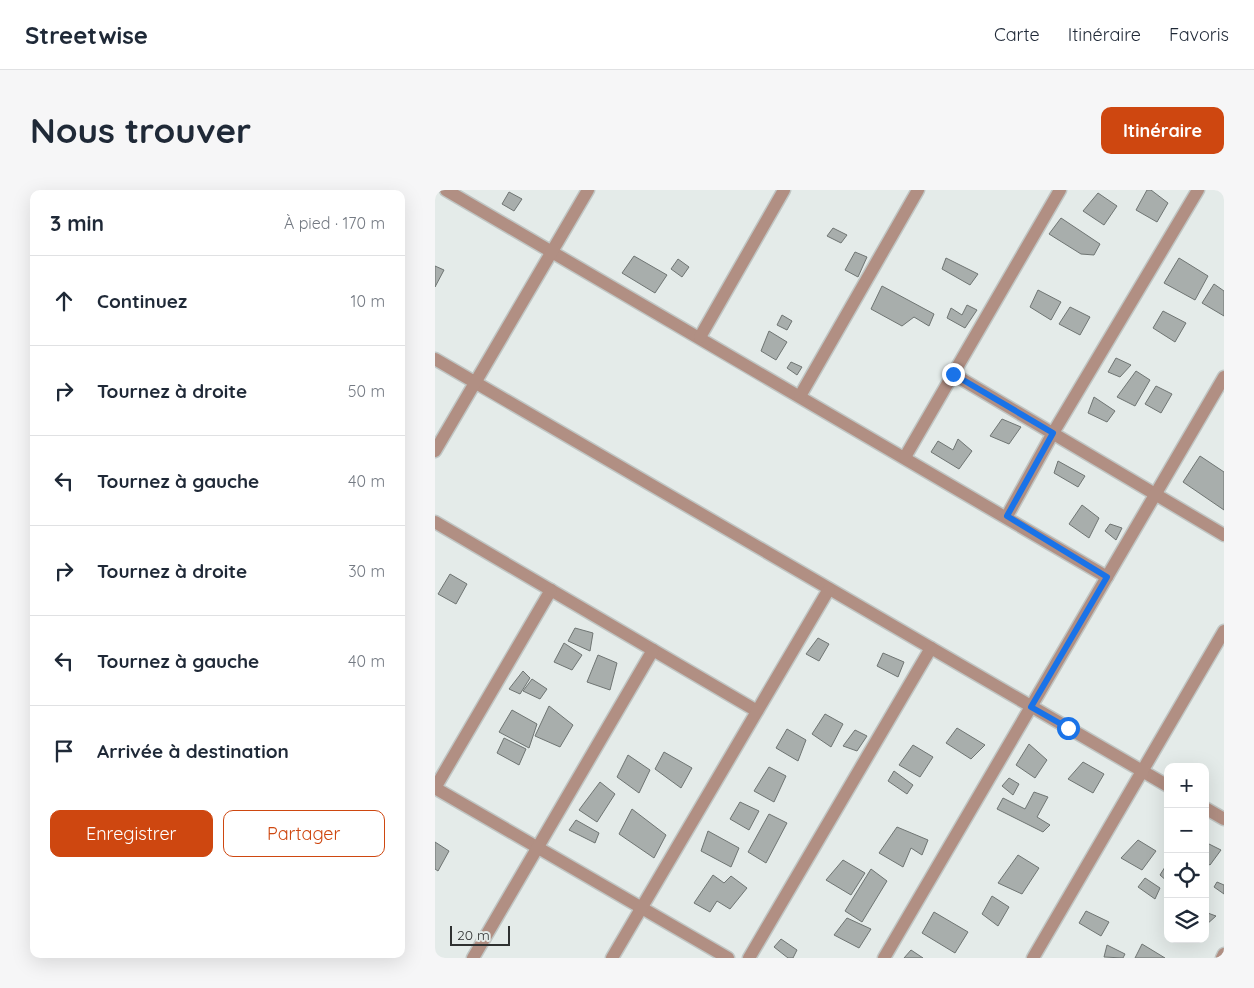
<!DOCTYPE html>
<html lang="fr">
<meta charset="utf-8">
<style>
:root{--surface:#fff;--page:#f6f6f7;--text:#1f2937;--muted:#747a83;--line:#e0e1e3;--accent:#ce4710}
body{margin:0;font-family:Quicksand,sans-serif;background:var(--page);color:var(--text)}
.controls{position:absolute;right:15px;bottom:15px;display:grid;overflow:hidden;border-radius:10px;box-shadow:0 5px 20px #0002}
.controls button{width:45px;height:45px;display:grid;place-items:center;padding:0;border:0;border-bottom:1px solid var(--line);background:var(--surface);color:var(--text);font:25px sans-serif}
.scale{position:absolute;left:15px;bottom:12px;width:60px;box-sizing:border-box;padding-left:5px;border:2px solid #2f3131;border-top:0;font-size:14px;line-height:18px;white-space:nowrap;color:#2f3131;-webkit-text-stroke:4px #e4ebe9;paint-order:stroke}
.stop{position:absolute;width:15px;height:15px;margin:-11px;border:4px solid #1a73e8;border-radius:50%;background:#fff}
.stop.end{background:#1a73e8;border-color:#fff;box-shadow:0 1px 5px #0008}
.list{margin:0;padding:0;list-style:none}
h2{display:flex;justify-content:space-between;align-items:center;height:65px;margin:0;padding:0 20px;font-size:21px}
h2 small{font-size:16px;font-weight:400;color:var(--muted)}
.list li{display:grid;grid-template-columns:32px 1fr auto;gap:15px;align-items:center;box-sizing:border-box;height:90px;padding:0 20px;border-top:1px solid var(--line)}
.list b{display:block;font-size:19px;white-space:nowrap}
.list em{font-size:16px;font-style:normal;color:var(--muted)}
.actions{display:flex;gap:10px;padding:15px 20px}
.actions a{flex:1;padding:11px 0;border:1px solid var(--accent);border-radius:10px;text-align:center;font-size:18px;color:var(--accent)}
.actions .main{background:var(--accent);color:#fff}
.icon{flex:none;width:28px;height:28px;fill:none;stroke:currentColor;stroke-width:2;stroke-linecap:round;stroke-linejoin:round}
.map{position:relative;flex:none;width:789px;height:768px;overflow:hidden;border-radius:10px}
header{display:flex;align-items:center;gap:30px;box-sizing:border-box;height:70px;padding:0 25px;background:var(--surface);border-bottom:1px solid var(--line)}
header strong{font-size:24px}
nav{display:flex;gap:28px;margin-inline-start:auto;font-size:18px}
.intro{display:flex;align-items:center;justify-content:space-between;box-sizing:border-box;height:120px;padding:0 30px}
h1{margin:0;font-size:35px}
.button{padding:12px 22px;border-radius:10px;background:var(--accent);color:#fff;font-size:18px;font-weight:700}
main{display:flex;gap:30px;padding:0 30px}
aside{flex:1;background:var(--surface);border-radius:10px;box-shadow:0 5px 20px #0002}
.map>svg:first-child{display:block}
.building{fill:#a8aeac;stroke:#6f7573}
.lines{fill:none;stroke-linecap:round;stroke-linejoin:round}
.minor-casing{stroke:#c0c6c4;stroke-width:15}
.minor{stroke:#b18f83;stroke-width:12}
.route{stroke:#1a73e8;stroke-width:6}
</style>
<header>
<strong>Streetwise</strong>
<nav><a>Carte</a><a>Itinéraire</a><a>Favoris</a></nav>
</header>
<div class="intro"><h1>Nous trouver</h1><a class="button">Itinéraire</a></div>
<main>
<aside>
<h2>3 min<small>À pied · 170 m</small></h2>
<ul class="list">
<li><svg class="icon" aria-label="ahead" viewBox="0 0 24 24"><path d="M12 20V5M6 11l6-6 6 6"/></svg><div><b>Continuez</b></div><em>10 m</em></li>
<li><svg class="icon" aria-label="right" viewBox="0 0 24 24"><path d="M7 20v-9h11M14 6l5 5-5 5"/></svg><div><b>Tournez à droite</b></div><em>50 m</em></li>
<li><svg class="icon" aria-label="left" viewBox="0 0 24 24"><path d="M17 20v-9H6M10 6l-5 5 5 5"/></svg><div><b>Tournez à gauche</b></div><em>40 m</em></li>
<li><svg class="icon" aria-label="right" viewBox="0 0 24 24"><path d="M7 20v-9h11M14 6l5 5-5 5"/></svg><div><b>Tournez à droite</b></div><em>30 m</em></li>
<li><svg class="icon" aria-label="left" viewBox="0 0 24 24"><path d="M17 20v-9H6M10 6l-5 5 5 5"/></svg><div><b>Tournez à gauche</b></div><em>40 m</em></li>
<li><svg class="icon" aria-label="arrive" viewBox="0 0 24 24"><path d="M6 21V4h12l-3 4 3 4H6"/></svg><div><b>Arrivée à destination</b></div></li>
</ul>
<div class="actions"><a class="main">Enregistrer</a><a>Partager</a></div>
</aside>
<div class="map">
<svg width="789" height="768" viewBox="0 0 789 768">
<rect width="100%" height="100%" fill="#e4ebe9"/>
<!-- building -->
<g class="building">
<path d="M 712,0 L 716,0 L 733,13 L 722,32 L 701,20 Z"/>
<path d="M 74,2 L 87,9 L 79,21 L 67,14 Z"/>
<path d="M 663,3 L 682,16 L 669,35 L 648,21 Z"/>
<path d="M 626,28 L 665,54 L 659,65 L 646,64 L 614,44 Z"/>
<path d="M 398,38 L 412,45 L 406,53 L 392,46 Z"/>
<path d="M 420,62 L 432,67 L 423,87 L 410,80 Z"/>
<path d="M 199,66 L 232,85 L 220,103 L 187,83 Z"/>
<path d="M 511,68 L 543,84 L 535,95 L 507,79 Z"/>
<path d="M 744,68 L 773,86 L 760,110 L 729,93 Z"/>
<path d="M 243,69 L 254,77 L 247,87 L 236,79 Z"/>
<path d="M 0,76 L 9,80 L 0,97 Z"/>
<path d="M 779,94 L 789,101 L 789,126 L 767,113 Z"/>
<path d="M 447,96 L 499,124 L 494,136 L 479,127 L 467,136 L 436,119 Z"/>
<path d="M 603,100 L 626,112 L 616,130 L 595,117 Z"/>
<path d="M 532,115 L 542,120 L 530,138 L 512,128 L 516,118 L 527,125 Z"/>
<path d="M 635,117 L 655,127 L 645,145 L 624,134 Z"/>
<path d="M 728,121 L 751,133 L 740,152 L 718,138 Z"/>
<path d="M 347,125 L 357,131 L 352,140 L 342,135 Z"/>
<path d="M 334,141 L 352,152 L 341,170 L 326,161 Z"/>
<path d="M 681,168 L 696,175 L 685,187 L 673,182 Z"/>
<path d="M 356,172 L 367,177 L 362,185 L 352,178 Z"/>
<path d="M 701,181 L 715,190 L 700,216 L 682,207 Z"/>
<path d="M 721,196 L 737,204 L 726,223 L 710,214 Z"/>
<path d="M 659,207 L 680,221 L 672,232 L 653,223 Z"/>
<path d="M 567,229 L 586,237 L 574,254 L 555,246 Z"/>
<path d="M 523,249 L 537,261 L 524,279 L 496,262 L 503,251 L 518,260 Z"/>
<path d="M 765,266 L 789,282 L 789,320 L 748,292 Z"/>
<path d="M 623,271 L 650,286 L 643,297 L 619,283 Z"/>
<path d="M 647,315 L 664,328 L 654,348 L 634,334 Z"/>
<path d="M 675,334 L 687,338 L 681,350 L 670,341 Z"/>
<path d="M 15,384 L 32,394 L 21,414 L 3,404 Z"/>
<path d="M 140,438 L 158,443 L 155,461 L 133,451 Z"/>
<path d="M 383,448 L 394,454 L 384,471 L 371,464 Z"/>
<path d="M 129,453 L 147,465 L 137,480 L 119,472 Z"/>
<path d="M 448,463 L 469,472 L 463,487 L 442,476 Z"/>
<path d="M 163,465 L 182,473 L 175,500 L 152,492 Z"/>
<path d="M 88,481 L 95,488 L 85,504 L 74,499 Z"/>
<path d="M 97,489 L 112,499 L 105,509 L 88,501 Z"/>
<path d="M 114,516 L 138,535 L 125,557 L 100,546 Z"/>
<path d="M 77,520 L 102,534 L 94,558 L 64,542 Z"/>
<path d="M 390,524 L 408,534 L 396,557 L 377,544 Z"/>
<path d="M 522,538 L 550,555 L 536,569 L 511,553 Z"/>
<path d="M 352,539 L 371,550 L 363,571 L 341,558 Z"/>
<path d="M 420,540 L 432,546 L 422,561 L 408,556 Z"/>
<path d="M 69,548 L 91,559 L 84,575 L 62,563 Z"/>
<path d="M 594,554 L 612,570 L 600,588 L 581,575 Z"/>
<path d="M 478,555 L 498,567 L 485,587 L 464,575 Z"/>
<path d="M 229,562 L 257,578 L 246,598 L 220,579 Z"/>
<path d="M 193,565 L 215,580 L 204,603 L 182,587 Z"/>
<path d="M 648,572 L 669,584 L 658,603 L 633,589 Z"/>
<path d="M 334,577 L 351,586 L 339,612 L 319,601 Z"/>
<path d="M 459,581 L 478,595 L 472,604 L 453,591 Z"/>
<path d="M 574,588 L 584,594 L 578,605 L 567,596 Z"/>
<path d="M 165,592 L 180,604 L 162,632 L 144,620 Z"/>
<path d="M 599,602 L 613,607 L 602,627 L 615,635 L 608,642 L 562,619 L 568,608 L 590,619 Z"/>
<path d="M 305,612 L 324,621 L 314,640 L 295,629 Z"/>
<path d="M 197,619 L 231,645 L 219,668 L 184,644 Z"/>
<path d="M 334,624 L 352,633 L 331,673 L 313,662 Z"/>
<path d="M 141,630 L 164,643 L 160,653 L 134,640 Z"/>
<path d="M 462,637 L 493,650 L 487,665 L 476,658 L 468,677 L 444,663 Z"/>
<path d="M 273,641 L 304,658 L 296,677 L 266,661 Z"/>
<path d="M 703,650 L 721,661 L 707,680 L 686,668 Z"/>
<path d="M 0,652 L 14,661 L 3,681 L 0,679 Z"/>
<path d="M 770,652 L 786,660 L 775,675 L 770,672 Z"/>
<path d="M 583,665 L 604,678 L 587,704 L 563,693 Z"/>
<path d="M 408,670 L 430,683 L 416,705 L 391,690 Z"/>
<path d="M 730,677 L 733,678 L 733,692 L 725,685 Z"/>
<path d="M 436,679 L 452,691 L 427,732 L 410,721 Z"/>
<path d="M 278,685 L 289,693 L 296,686 L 312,698 L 295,719 L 282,711 L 275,722 L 259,713 Z"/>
<path d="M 710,688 L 725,698 L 720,709 L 703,697 Z"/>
<path d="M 782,692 L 789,695 L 789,704 L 779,697 Z"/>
<path d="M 557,706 L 574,717 L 563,736 L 547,724 Z"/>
<path d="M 651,721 L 674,732 L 666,746 L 644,733 Z"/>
<path d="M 499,722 L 533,742 L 520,763 L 487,743 Z"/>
<path d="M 770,722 L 781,726 L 771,735 L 770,735 Z"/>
<path d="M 412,728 L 436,739 L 424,758 L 399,745 Z"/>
<path d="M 346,749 L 362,760 L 358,768 L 353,768 L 339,757 Z"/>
<path d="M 707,754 L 730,768 L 700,768 Z"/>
<path d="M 672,755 L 690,764 L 688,768 L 669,767 Z"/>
<path d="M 476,760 L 488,768 L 469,768 Z"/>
</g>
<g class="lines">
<!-- minor casing -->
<g class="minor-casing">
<g id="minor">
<path d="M 11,0 L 672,387"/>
<path d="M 265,147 L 349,0"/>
<path d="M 0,169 L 733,596"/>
<path d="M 518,184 L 789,345"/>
<path d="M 365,206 L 483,0"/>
<path d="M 0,261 L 153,0"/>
<path d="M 470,267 L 625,0"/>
<path d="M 572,326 L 618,243 L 763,0"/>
<path d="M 0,332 L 322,521"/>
<path d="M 0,598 L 293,768"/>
<path d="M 0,598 L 116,400"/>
<path d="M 770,618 L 789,629"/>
<path d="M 38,768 L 218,460"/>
<path d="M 177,768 L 394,399"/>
<path d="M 314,768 L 496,458"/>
<path d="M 449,768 L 789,187"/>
<path d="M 598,768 L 789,441"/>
<path d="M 787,768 L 789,764"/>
</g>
</g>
<!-- minor -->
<use href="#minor" class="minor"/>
</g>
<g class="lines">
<!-- route -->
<path class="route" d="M 518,184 L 618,243 L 572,326 L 672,387 L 596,517 L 633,538"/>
</g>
</svg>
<div class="controls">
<button>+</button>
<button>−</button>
<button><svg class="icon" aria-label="locate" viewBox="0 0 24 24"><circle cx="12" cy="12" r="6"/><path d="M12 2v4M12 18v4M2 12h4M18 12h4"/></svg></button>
<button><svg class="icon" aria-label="layers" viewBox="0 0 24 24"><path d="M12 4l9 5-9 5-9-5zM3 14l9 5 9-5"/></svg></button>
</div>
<div class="scale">20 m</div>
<div class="stop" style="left:633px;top:538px"></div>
<div class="stop end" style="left:518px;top:184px"></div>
</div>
</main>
